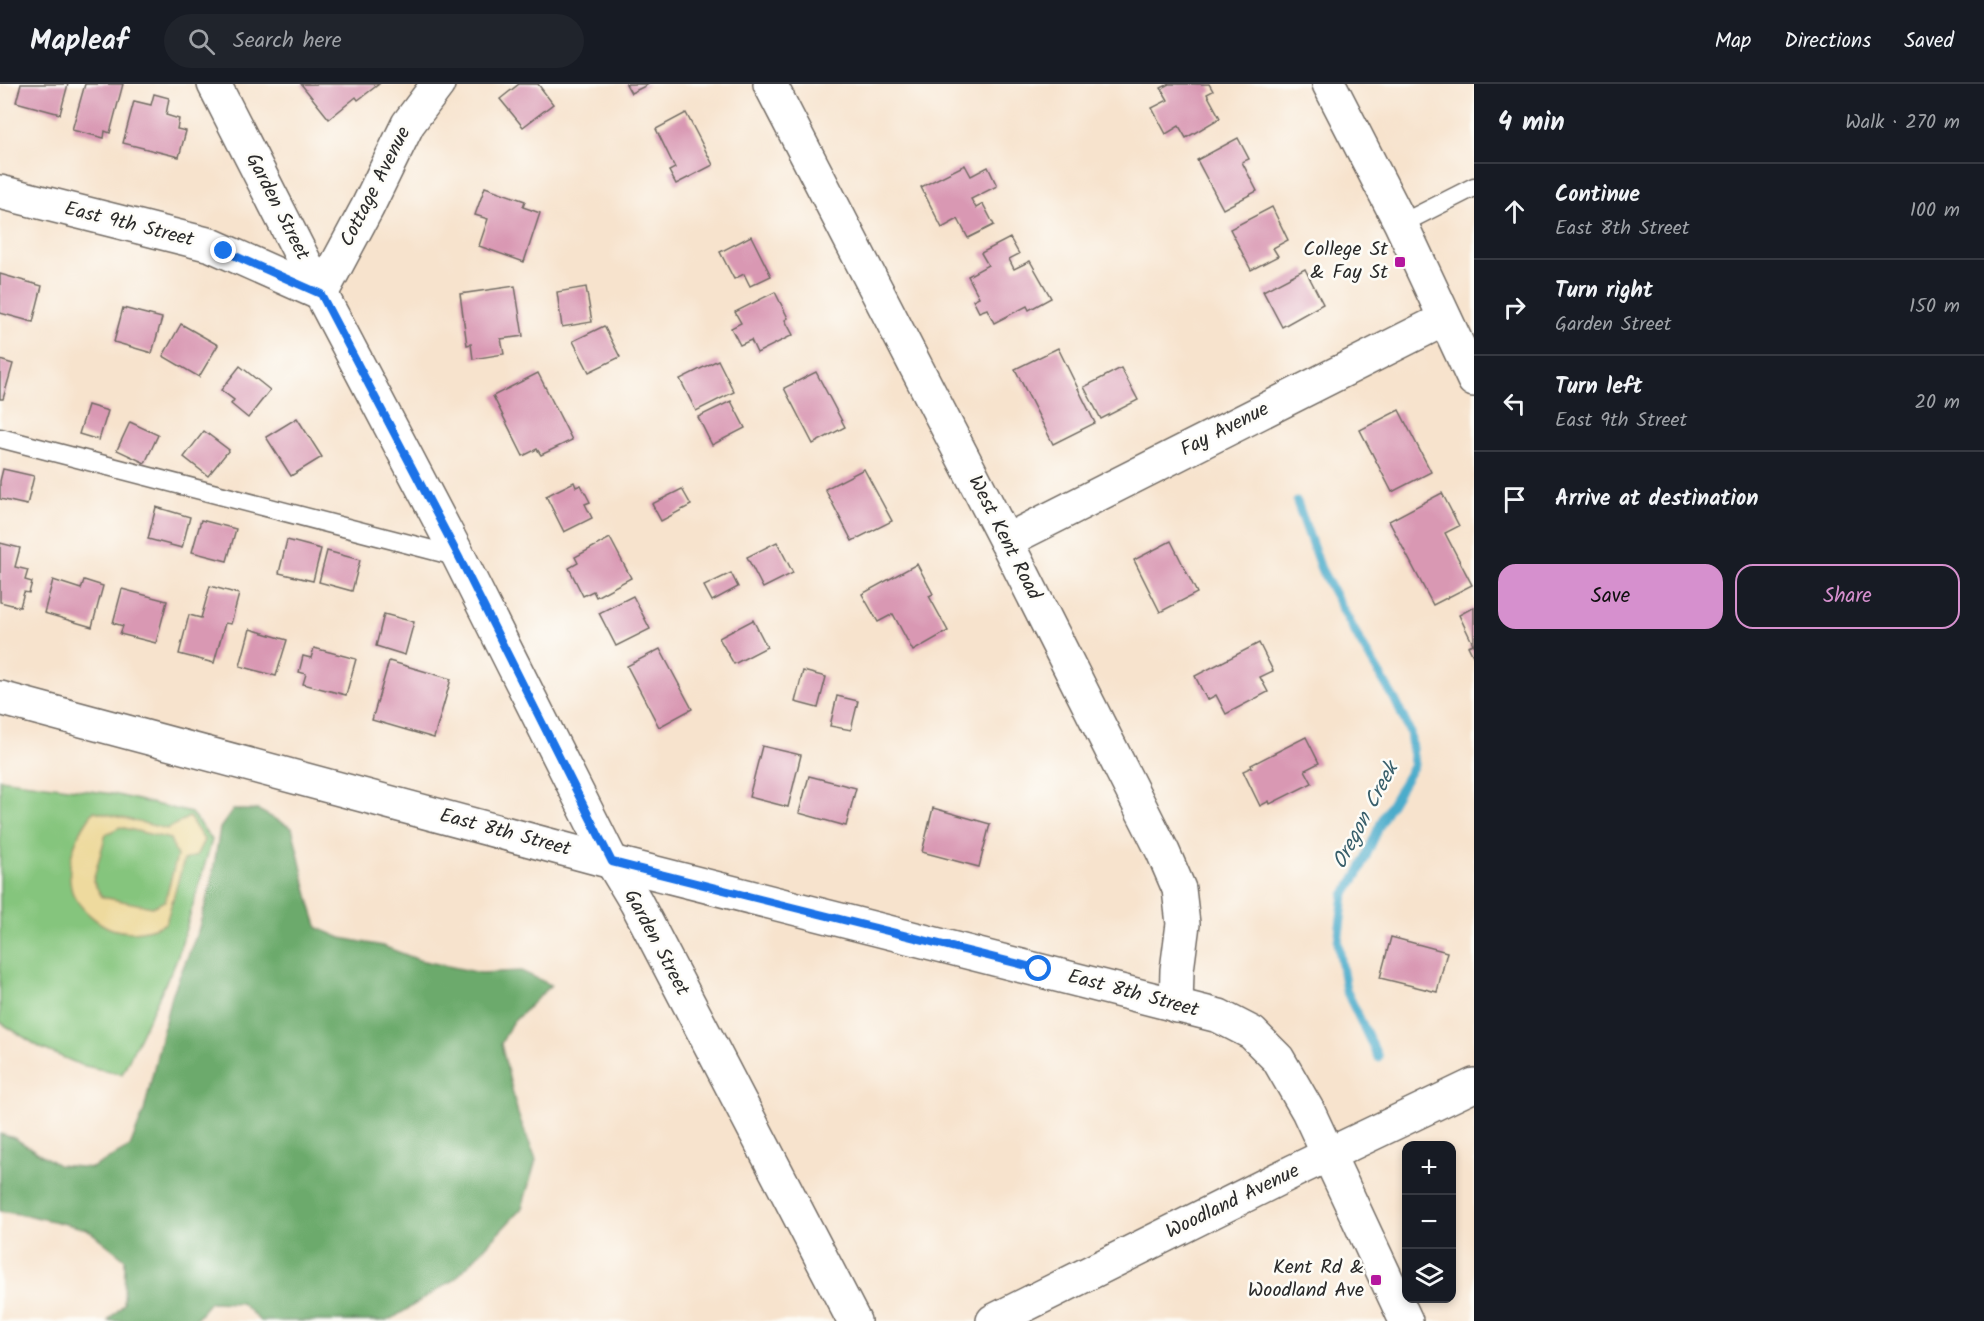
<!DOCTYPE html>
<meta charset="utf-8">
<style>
:root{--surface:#171b24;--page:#20242c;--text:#f1f3f6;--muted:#9ea1a6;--line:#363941;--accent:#d690ce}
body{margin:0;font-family:Kalam,sans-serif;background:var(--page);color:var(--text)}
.controls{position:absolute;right:18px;bottom:18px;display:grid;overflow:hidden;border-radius:12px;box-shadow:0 3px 9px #0003}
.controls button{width:54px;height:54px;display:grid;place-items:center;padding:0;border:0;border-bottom:2px solid var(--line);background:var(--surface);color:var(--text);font:30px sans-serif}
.stop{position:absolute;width:18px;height:18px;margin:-14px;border:4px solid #1a73e8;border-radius:50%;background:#fff}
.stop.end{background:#1a73e8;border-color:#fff;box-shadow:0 2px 6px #0008}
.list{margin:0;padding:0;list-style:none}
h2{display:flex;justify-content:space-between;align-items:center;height:78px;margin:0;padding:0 24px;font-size:26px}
h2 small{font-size:20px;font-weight:400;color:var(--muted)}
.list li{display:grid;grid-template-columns:39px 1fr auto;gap:18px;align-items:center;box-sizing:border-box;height:96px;padding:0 24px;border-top:2px solid var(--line)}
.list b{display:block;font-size:22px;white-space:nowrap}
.list p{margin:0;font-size:20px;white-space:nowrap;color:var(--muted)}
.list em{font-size:20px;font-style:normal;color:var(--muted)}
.actions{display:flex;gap:12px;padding:18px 24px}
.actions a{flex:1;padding:14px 0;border:2px solid var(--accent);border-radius:18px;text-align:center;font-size:21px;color:var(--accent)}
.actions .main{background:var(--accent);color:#111}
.icon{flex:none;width:33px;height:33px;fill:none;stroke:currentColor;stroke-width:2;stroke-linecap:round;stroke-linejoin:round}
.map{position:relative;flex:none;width:1474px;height:1237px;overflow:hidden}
header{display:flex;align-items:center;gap:36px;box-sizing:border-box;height:84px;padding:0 30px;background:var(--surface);border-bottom:2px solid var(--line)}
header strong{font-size:28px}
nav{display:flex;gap:33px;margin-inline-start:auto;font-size:21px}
.search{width:420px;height:54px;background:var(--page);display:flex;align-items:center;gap:15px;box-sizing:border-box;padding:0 21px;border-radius:33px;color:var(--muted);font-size:22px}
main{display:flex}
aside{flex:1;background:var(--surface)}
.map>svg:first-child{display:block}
.green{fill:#85c57d;stroke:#587854;stroke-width:1.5}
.forest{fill:#6caa6c;stroke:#4c6a4c;stroke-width:1.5}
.sand{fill:#eeda9e;stroke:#8c8264;stroke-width:1.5;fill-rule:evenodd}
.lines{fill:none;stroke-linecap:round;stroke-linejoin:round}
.stream{stroke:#4caccb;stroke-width:9}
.building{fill:#d998b3}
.service-casing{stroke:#726b64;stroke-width:21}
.minor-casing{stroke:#726b64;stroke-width:36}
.tertiary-casing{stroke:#726b64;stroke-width:36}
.secondary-casing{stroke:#726b64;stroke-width:36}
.service{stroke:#fff;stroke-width:18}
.minor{stroke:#fff;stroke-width:33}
.tertiary{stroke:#fff;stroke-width:33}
.secondary{stroke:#fff;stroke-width:33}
.route{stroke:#1a73e8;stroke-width:8}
.poi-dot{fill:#b5179e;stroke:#fdfcf7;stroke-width:2}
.labels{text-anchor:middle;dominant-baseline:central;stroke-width:5;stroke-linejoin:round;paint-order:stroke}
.street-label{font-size:20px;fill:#2b2b2b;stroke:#fdfcf7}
.poi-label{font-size:20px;fill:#2b2b2b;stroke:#fdfcf7;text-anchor:end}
.water-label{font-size:21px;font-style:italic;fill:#385f6b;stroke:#fdfcf7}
</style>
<header>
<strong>Mapleaf</strong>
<div class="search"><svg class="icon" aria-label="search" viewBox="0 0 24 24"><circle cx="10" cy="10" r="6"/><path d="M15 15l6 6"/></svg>Search here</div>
<nav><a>Map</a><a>Directions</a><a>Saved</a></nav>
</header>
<main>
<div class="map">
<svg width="1474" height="1237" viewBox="0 0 1474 1237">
<rect width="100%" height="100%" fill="#fdfcf7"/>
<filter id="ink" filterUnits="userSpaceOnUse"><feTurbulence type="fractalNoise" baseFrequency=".0167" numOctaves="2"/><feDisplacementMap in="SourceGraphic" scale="12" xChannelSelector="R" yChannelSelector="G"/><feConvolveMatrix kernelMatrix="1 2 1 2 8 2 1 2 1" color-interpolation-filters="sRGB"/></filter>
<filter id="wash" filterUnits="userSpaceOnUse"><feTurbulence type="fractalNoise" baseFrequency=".008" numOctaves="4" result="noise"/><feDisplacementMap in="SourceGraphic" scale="24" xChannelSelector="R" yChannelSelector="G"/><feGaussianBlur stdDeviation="1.35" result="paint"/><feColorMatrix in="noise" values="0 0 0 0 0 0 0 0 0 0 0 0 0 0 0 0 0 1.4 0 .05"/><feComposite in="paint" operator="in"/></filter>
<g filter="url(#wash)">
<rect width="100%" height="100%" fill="#f7e3cd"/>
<!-- green -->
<path class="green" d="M 0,695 L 113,710 L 191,729 L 212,756 L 177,875 L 122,990 L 81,981 L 41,964 L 0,938 Z"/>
<!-- forest -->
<path class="forest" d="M 233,726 L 258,726 L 292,744 C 301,778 306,812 318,844 L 341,854 L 383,862 L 419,876 L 481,889 L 521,887 L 551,901 L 511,940 L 501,960 L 518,1030 L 536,1076 L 522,1124 L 455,1195 L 393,1234 L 385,1237 L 260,1237 L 241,1219 L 210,1218 L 194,1237 L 108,1237 L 124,1220 L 125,1175 L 87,1145 L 31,1132 L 0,1127 L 0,1050 L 14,1054 L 58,1081 L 92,1084 L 130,1063 L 144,1027 L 170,916 L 198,847 L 211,800 L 220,744 Z"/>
<!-- sand -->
<path class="sand" d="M 94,727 L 167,745 L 189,733 L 204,756 L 196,772 L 184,776 L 166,839 C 151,847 130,851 112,845 C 98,840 82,826 74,812 C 70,806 69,788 70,781 C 72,760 82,743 94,727 ZM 120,743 L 170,755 L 177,772 L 165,817 L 152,823 L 102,813 L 93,797 L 106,750 Z"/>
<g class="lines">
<!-- stream -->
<path class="stream" d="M 1297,418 L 1321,485 L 1361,559 L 1395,616 L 1410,648 L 1414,681 L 1384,732 L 1358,790 L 1344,811 L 1338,858 L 1346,906 L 1378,973"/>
</g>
<g id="blocks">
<!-- building -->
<g class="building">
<path d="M 21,0 L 68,0 L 60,30 L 16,18 Z"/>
<path d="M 85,0 L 123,0 L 110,49 L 105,47 L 104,54 L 72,46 Z"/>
<path d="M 301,0 L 379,0 L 358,16 L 356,13 L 329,35 Z"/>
<path d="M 519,0 L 538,0 L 553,20 L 523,43 L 500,15 Z"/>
<path d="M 626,0 L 649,0 L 631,9 Z"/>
<path d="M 1169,0 L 1209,0 L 1213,7 L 1207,10 L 1220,34 L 1186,54 L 1179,42 L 1166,50 L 1152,24 L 1168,16 L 1161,4 Z"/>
<path d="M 154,10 L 169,14 L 166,31 L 179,35 L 177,45 L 186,47 L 179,73 L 123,59 L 134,17 L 151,21 Z"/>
<path d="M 686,29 L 713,81 L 676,100 L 669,87 L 675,84 L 656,45 Z"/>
<path d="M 1238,54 L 1249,75 L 1242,78 L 1257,107 L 1223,125 L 1197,76 Z"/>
<path d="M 965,81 L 971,92 L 988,83 L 997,102 L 971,115 L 976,124 L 983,120 L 994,141 L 968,154 L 958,135 L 942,144 L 921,103 Z"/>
<path d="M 485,103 L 525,117 L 523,123 L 540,129 L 524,178 L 479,162 L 488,135 L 475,131 Z"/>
<path d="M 1272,123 L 1288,156 L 1273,164 L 1278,172 L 1251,186 L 1230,145 Z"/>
<path d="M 751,152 L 771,192 L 750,202 L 744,190 L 734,195 L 720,168 Z"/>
<path d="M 1010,154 L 1019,170 L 1009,175 L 1014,185 L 1030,177 L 1051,214 L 1029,226 L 1027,222 L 994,239 L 987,225 L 979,228 L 973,216 L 979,213 L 968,192 L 988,181 L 981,169 Z"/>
<path d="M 1305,185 L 1323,220 L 1282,243 L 1263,207 Z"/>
<path d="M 0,190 L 42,202 L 33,238 L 0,229 Z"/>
<path d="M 515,202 L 523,252 L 501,255 L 504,270 L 473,275 L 471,260 L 467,261 L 460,210 Z"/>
<path d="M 586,203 L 592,238 L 562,243 L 557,208 Z"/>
<path d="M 775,208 L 788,234 L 785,236 L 793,251 L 757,269 L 751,256 L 740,261 L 731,244 L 741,239 L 735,228 Z"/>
<path d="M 123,224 L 162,234 L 152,269 L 114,258 Z"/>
<path d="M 181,240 L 218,261 L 199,293 L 163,272 Z"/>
<path d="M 604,242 L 620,273 L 589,288 L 573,257 Z"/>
<path d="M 1058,264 L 1095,339 L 1053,360 L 1015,285 Z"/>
<path d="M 0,276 L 13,280 L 3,315 L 0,315 Z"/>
<path d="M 718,276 L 734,308 L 696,327 L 680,295 Z"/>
<path d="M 240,282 L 270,306 L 248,334 L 231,320 L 234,316 L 221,306 Z"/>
<path d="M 1121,284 L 1138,316 L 1101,335 L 1084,303 Z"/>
<path d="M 816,288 L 845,343 L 813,360 L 784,304 Z"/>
<path d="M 538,289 L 572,356 L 541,371 L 537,365 L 523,372 L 493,312 Z"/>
<path d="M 731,317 L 745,344 L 712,361 L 698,333 Z"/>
<path d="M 88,321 L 108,327 L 99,356 L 79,350 Z"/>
<path d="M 1399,326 L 1431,388 L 1392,408 L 1360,346 Z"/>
<path d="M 297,334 L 322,373 L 291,392 L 266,353 Z"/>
<path d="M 130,338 L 158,351 L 145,379 L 117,366 Z"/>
<path d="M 204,347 L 229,366 L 208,392 L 184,373 Z"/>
<path d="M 3,385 L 34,392 L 27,421 L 0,415 L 0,397 Z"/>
<path d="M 864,385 L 892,437 L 852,457 L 825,405 Z"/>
<path d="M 574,398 L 576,403 L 581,401 L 590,418 L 585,420 L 592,434 L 564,448 L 546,412 Z"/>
<path d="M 682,405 L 691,421 L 661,437 L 652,420 Z"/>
<path d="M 1442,409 L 1459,442 L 1445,449 L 1472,501 L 1433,521 L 1389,437 Z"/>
<path d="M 156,423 L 190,433 L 182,464 L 148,455 Z"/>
<path d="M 201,436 L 236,445 L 227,477 L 192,468 Z"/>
<path d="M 610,454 L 631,494 L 596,513 L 593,507 L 583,512 L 569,484 L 578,479 L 575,473 Z"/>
<path d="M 287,456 L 321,465 L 313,497 L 279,489 Z"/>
<path d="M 1171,457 L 1197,509 L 1160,528 L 1134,476 Z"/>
<path d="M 777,458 L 793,489 L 763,504 L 747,473 Z"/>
<path d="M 0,459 L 20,464 L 15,483 L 28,486 L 25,496 L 32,498 L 29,509 L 24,508 L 20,523 L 0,518 Z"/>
<path d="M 327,467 L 360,476 L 352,507 L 319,498 Z"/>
<path d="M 917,480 L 933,510 L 929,512 L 948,547 L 913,567 L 893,530 L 878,538 L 862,510 Z"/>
<path d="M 731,489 L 738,503 L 712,517 L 704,502 Z"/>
<path d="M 53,496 L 81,505 L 84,496 L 103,502 L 92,543 L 44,529 Z"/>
<path d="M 210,502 L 239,510 L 231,540 L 225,539 L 214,579 L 179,570 L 189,531 L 201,534 Z"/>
<path d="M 122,505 L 167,517 L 156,559 L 120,550 L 123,542 L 113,539 Z"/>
<path d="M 633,512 L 650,545 L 616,562 L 599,529 Z"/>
<path d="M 1474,523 L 1474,574 L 1468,562 L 1473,560 L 1459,531 Z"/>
<path d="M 384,530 L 414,538 L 405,571 L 376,562 Z"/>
<path d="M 753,536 L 767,563 L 734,580 L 719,554 Z"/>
<path d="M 250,545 L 287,556 L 276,592 L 240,582 Z"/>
<path d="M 1259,559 L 1273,587 L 1260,593 L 1268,608 L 1226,630 L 1216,611 L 1207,616 L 1195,592 Z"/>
<path d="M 314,564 L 356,575 L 346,611 L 303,600 L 306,590 L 299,588 L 303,572 L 311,574 Z"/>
<path d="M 660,565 L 692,625 L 659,643 L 627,582 Z"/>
<path d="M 389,577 L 451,595 L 434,654 L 372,636 Z"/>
<path d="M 803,587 L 826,593 L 818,624 L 795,618 Z"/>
<path d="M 837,612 L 858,617 L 851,646 L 830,642 Z"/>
<path d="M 1306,653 L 1319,679 L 1305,686 L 1312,699 L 1270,720 L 1269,717 L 1260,722 L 1243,687 L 1252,683 L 1251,681 Z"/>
<path d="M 762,662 L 801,671 L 788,723 L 749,713 Z"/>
<path d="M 809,692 L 856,704 L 846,742 L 799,729 Z"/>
<path d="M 933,724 L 990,740 L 979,783 L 922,768 Z"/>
<path d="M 1391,853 L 1447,868 L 1437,908 L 1380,894 Z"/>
</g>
</g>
</g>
<g filter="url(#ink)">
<use href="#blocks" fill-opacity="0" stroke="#726b64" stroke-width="1.5"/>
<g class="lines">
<!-- service casing -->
<g class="service-casing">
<g id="service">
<path d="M 1401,140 L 1474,103"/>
<path d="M 0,354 L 459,473"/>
</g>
</g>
<!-- minor casing -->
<g class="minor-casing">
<g id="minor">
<path d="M 214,0 L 321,210 L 459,473 L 612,778 L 636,818 L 854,1237"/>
<path d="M 770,0 L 1006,457 L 1163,768 L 1179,805 L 1183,840 L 1177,886 L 1176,922"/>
<path d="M 0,108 L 211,161 L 321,210 L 367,124 L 408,40 L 438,0"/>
<path d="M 1006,457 L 1445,235"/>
</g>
</g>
<!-- tertiary casing -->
<g class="tertiary-casing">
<g id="tertiary">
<path d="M 1329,0 L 1401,140 L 1474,296"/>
<path d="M 0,614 L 612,778 L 1219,932 L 1252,949 L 1278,975 L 1308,1027 L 1406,1237"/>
</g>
</g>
<!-- secondary casing -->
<g class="secondary-casing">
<path id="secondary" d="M 993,1237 L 1294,1087 L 1474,1001"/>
</g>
<!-- service -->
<use href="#service" class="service"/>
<!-- minor -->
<use href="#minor" class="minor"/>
<!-- tertiary -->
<use href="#tertiary" class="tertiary"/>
<!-- secondary -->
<use href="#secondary" class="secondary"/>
</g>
</g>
<g class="lines" filter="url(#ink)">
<!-- route -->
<path class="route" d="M 224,167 L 321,210 L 459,473 L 612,778 L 1039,885"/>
</g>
<!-- markers -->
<g class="poi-dot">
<rect x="1394" y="172" width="12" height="12" rx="3"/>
<rect x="1370" y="1190" width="12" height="12" rx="3"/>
</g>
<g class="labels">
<!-- street labels -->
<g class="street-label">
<text transform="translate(376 103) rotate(-63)">Cottage Avenue</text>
<text transform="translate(277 123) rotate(63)">Garden Street</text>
<text transform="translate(129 141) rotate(14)">East 9th Street</text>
<text transform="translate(1225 346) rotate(-27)">Fay Avenue</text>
<text transform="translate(1004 454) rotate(63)">West Kent Road</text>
<text transform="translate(505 749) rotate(15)">East 8th Street</text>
<text transform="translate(656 859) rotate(62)">Garden Street</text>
<text transform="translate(1133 910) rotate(15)">East 8th Street</text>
<text transform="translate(1233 1118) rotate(-26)">Woodland Avenue</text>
</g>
<!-- poi labels -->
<g class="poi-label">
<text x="1388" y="166">College St<tspan x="1388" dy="23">&amp; Fay St</tspan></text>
<text x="1364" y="1184">Kent Rd &amp;<tspan x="1364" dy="23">Woodland Ave</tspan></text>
</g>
<!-- water labels -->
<g class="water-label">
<text transform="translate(1366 732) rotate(-62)">Oregon Creek</text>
</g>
</g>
</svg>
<div class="controls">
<button>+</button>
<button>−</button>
<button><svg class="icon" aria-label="layers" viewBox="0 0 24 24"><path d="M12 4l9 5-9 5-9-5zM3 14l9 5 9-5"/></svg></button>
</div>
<div class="stop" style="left:1039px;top:885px"></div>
<div class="stop end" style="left:224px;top:167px"></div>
</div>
<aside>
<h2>4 min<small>Walk · 270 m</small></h2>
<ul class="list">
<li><svg class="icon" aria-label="ahead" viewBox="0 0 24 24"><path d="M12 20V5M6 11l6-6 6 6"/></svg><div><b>Continue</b><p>East 8th Street</p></div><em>100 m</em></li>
<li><svg class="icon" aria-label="right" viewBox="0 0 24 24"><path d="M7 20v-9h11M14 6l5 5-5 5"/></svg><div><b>Turn right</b><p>Garden Street</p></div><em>150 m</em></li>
<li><svg class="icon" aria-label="left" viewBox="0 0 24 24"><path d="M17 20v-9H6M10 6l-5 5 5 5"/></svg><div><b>Turn left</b><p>East 9th Street</p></div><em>20 m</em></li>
<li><svg class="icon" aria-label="arrive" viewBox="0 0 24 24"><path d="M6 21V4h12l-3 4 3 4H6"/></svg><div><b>Arrive at destination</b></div></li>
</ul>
<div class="actions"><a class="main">Save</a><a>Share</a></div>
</aside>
</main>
